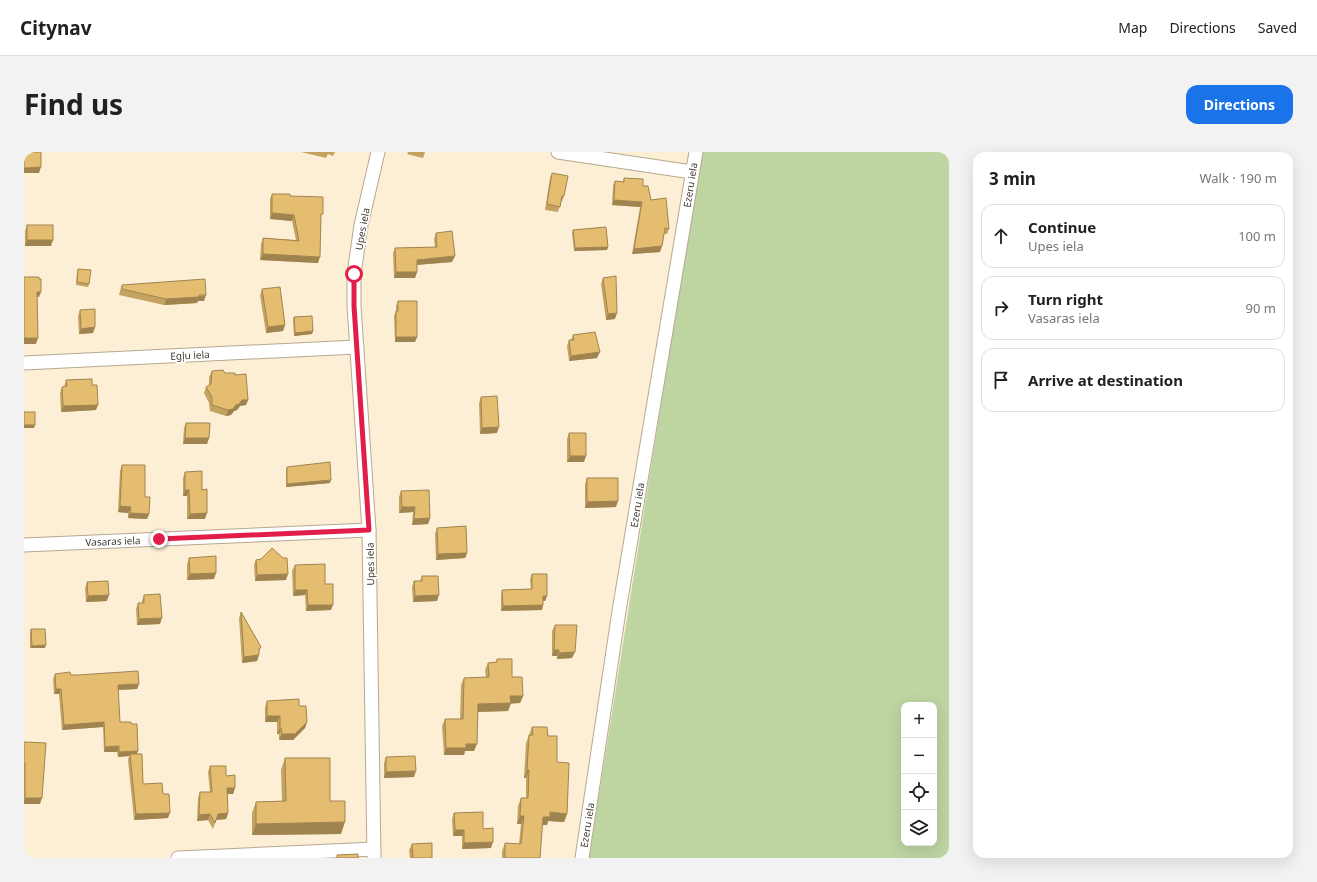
<!DOCTYPE html>
<meta charset="utf-8">
<style>
:root{--surface:#fff;--page:#f2f2f2;--text:#202124;--muted:#757577;--line:#e0e0e0;--accent:#1a73e8}
body{margin:0;font-family:"Noto Sans",sans-serif;background:var(--page);color:var(--text)}
.controls{position:absolute;right:12px;bottom:12px;display:grid;overflow:hidden;border-radius:8px;box-shadow:0 4px 16px #0002}
.controls button{width:36px;height:36px;display:grid;place-items:center;padding:0;border:0;border-bottom:1px solid var(--line);background:var(--surface);color:var(--text);font:20px sans-serif}
.stop{position:absolute;width:12px;height:12px;margin:-9px;border:3px solid #e11d48;border-radius:50%;background:#fff}
.stop.end{background:#e11d48;border-color:#fff;box-shadow:0 1px 4px #0008}
.list{margin:0;padding:0;list-style:none}
h2{display:flex;justify-content:space-between;align-items:center;height:52px;margin:0;padding:0 16px;font-size:17px}
h2 small{font-size:13px;font-weight:400;color:var(--muted)}
.list li{display:grid;grid-template-columns:26px 1fr auto;gap:12px;align-items:center;box-sizing:border-box;height:64px;margin:0 8px 8px;padding:0 8px;border:1px solid var(--line);border-radius:12px}
.list b{display:block;font-size:15px;white-space:nowrap}
.list p{margin:0;font-size:13px;white-space:nowrap;color:var(--muted)}
.list em{font-size:13px;font-style:normal;color:var(--muted)}
.icon{flex:none;width:22px;height:22px;fill:none;stroke:currentColor;stroke-width:2;stroke-linecap:round;stroke-linejoin:round}
.map{position:relative;flex:none;width:925px;height:706px;overflow:hidden;border-radius:12px}
header{display:flex;align-items:center;gap:24px;box-sizing:border-box;height:56px;padding:0 20px;background:var(--surface);border-bottom:1px solid var(--line)}
header strong{font-size:19px}
nav{display:flex;gap:22px;margin-inline-start:auto;font-size:14px}
.intro{display:flex;align-items:center;justify-content:space-between;box-sizing:border-box;height:96px;padding:0 24px}
h1{margin:0;font-size:28px}
.button{padding:10px 18px;border-radius:12px;background:var(--accent);color:#fff;font-size:14px;font-weight:700}
main{display:flex;gap:24px;padding:0 24px}
aside{flex:1;background:var(--surface);border-radius:12px;box-shadow:0 4px 16px #0002}
.map>svg:first-child{display:block}
.green{fill:#bed4a1;fill-rule:evenodd}
.lines{fill:none;stroke-linecap:round;stroke-linejoin:round}
.minor-casing{stroke:#b5a991;stroke-width:15}
.minor{stroke:#fff;stroke-width:13}
.wall{fill:#c4a361}
.shaded-wall{fill:#a0844f}
.building{fill:#e4bd71;stroke:#a0844f}
.route{stroke:#e11d48;stroke-width:5}
.labels{text-anchor:middle;dominant-baseline:central;stroke-width:3.5;stroke-linejoin:round;paint-order:stroke}
.street-label{font-size:10px;fill:#413c32;stroke:#fff}
</style>
<header>
<strong>Citynav</strong>
<nav><a>Map</a><a>Directions</a><a>Saved</a></nav>
</header>
<div class="intro"><h1>Find us</h1><a class="button">Directions</a></div>
<main>
<div class="map">
<svg width="925" height="706" viewBox="0 0 925 706">
<rect width="100%" height="100%" fill="#fcefd5"/>
<!-- green -->
<path class="green" d="M 677,0 L 925,0 L 925,706 L 565,706 ZM 880,553 L 910,553 L 910,691 L 880,691 Z"/>
<g class="lines">
<!-- minor casing -->
<g class="minor-casing">
<g id="minor">
<path d="M 534,0 L 668,20"/>
<path d="M 0,211 L 333,195"/>
<path d="M 0,393 L 345,378"/>
<path d="M 154,706 L 350,697"/>
<path d="M 350,706 L 345,378 L 330,154 L 330,122 L 337,73 L 354,0"/>
<path d="M 558,706 L 595,459 L 672,0"/>
</g>
</g>
<!-- minor -->
<use href="#minor" class="minor"/>
</g>
<!-- wall -->
<g class="wall">
<path d="M 277,0 L 311,0 L 309,4 L 304,2 L 302,6 Z"/>
<path d="M 384,0 L 401,0 L 399,6 L 383,2 Z"/>
<path d="M 528,21 L 540,44 L 538,50 L 537,49 L 534,60 L 521,58 L 526,26 Z"/>
<path d="M 600,26 L 619,34 L 645,77 L 643,82 L 640,82 L 636,100 L 608,102 L 616,55 L 588,53 L 589,34 L 591,29 L 599,30 Z"/>
<path d="M 248,42 L 266,44 L 297,68 L 294,111 L 236,108 L 237,92 L 239,86 L 272,88 L 268,69 L 246,67 L 246,47 Z"/>
<path d="M 3,73 L 27,94 L 1,94 L 1,79 Z"/>
<path d="M 549,78 L 584,95 L 583,98 L 550,99 L 548,81 Z"/>
<path d="M 412,81 L 428,110 L 393,113 L 393,120 L 391,126 L 370,126 L 369,101 L 371,96 L 411,95 L 410,87 Z"/>
<path d="M 54,117 L 65,132 L 64,135 L 52,133 L 53,120 Z"/>
<path d="M 579,126 L 591,167 L 582,168 L 577,132 Z"/>
<path d="M 98,133 L 180,149 L 174,149 L 173,151 L 140,153 L 95,143 L 96,139 Z"/>
<path d="M 238,137 L 261,173 L 259,179 L 242,181 L 236,143 Z"/>
<path d="M 374,149 L 393,185 L 391,190 L 371,190 L 370,164 L 372,159 L 372,154 Z"/>
<path d="M 56,158 L 71,175 L 69,181 L 55,182 L 54,164 Z"/>
<path d="M 270,165 L 289,179 L 288,182 L 270,184 L 269,168 Z"/>
<path d="M 549,183 L 573,206 L 545,209 L 543,194 L 545,188 L 547,188 Z"/>
<path d="M 188,219 L 211,223 L 224,248 L 222,253 L 216,254 L 213,258 L 210,259 L 207,263 L 202,264 L 186,259 L 185,251 L 180,241 L 182,235 L 185,233 L 185,225 Z"/>
<path d="M 42,228 L 68,233 L 72,258 L 37,260 L 36,241 L 38,235 L 40,235 Z"/>
<path d="M 457,245 L 473,281 L 456,282 L 455,251 Z"/>
<path d="M 162,271 L 185,286 L 183,292 L 159,292 L 160,276 Z"/>
<path d="M 545,281 L 560,310 L 543,310 L 543,287 Z"/>
<path d="M 98,313 L 121,345 L 125,362 L 123,367 L 104,366 L 104,361 L 94,360 L 96,319 Z"/>
<path d="M 263,315 L 306,331 L 262,335 L 262,318 Z"/>
<path d="M 161,320 L 178,338 L 181,367 L 163,367 L 163,344 L 159,344 L 159,326 Z"/>
<path d="M 563,326 L 592,355 L 561,356 L 561,332 Z"/>
<path d="M 377,339 L 406,366 L 404,372 L 388,373 L 389,360 L 375,361 L 375,345 Z"/>
<path d="M 413,376 L 443,401 L 441,406 L 412,408 L 411,382 Z"/>
<path d="M 165,406 L 190,427 L 163,428 L 163,412 Z"/>
<path d="M 259,406 L 262,428 L 231,429 L 230,413 L 232,408 Z"/>
<path d="M 271,413 L 301,432 L 307,458 L 282,459 L 281,443 L 269,444 L 268,419 Z"/>
<path d="M 508,422 L 523,444 L 521,449 L 519,449 L 519,453 L 518,458 L 477,459 L 477,443 L 478,438 L 507,437 L 506,427 Z"/>
<path d="M 398,424 L 413,449 L 389,450 L 388,435 L 390,429 L 396,429 Z"/>
<path d="M 63,430 L 83,449 L 62,450 L 61,436 Z"/>
<path d="M 120,443 L 136,472 L 113,473 L 112,457 L 114,451 L 118,451 L 118,449 Z"/>
<path d="M 217,460 L 237,495 L 235,500 L 233,509 L 218,511 L 215,466 Z"/>
<path d="M 531,473 L 548,506 L 533,507 L 533,504 L 528,504 L 528,479 Z"/>
<path d="M 7,477 L 21,496 L 6,496 L 6,480 Z"/>
<path d="M 473,507 L 488,525 L 499,544 L 496,551 L 487,551 L 484,559 L 454,560 L 450,599 L 441,599 L 440,603 L 420,603 L 418,574 L 421,567 L 436,567 L 437,533 L 440,526 L 462,526 L 461,518 L 464,511 L 472,510 Z"/>
<path d="M 31,522 L 47,523 L 115,532 L 113,537 L 94,538 L 96,570 L 107,572 L 119,632 L 139,642 L 144,666 L 110,668 L 104,608 L 105,604 L 94,605 L 93,600 L 80,600 L 79,575 L 38,578 L 35,542 L 30,542 L 29,527 Z"/>
<path d="M 243,549 L 275,554 L 283,570 L 281,576 L 269,588 L 255,588 L 255,582 L 253,582 L 253,570 L 241,570 L 241,555 Z"/>
<path d="M 508,575 L 524,584 L 533,610 L 543,662 L 540,670 L 524,669 L 523,673 L 518,673 L 516,706 L 478,706 L 478,699 L 481,691 L 495,692 L 497,672 L 493,672 L 494,654 L 497,646 L 502,646 L 502,626 L 500,626 L 502,591 Z"/>
<path d="M 0,590 L 16,652 L 0,652 Z"/>
<path d="M 362,605 L 390,625 L 360,626 L 360,611 Z"/>
<path d="M 261,606 L 306,649 L 317,682 L 228,683 L 228,661 L 232,650 L 258,649 L 257,618 Z"/>
<path d="M 186,614 L 202,624 L 211,636 L 209,642 L 203,642 L 204,661 L 202,667 L 192,668 L 189,677 L 184,668 L 173,669 L 174,646 L 176,640 L 186,640 L 184,620 Z"/>
<path d="M 430,661 L 459,677 L 467,696 L 438,697 L 438,684 L 429,684 L 428,667 Z"/>
<path d="M 388,692 L 408,706 L 386,706 L 385,698 Z"/>
</g>
<!-- shaded-wall -->
<g class="shaded-wall">
<path d="M 17,15 L 15,21 L 0,21 L 0,16 Z"/>
<path d="M 590,48 L 618,50 L 616,55 L 588,53 Z"/>
<path d="M 248,61 L 270,63 L 268,69 L 246,67 Z"/>
<path d="M 3,88 L 29,88 L 27,94 L 1,94 Z"/>
<path d="M 638,94 L 636,100 L 608,102 L 610,97 Z"/>
<path d="M 584,95 L 583,98 L 550,99 L 551,96 Z"/>
<path d="M 239,102 L 296,105 L 294,111 L 236,108 Z"/>
<path d="M 431,104 L 428,110 L 390,113 L 393,108 Z"/>
<path d="M 372,120 L 393,120 L 391,126 L 370,126 Z"/>
<path d="M 13,140 L 17,140 L 15,145 L 11,145 Z"/>
<path d="M 182,143 L 180,149 L 174,149 L 173,151 L 140,153 L 142,147 Z"/>
<path d="M 593,161 L 591,167 L 582,168 L 584,162 Z"/>
<path d="M 261,173 L 259,179 L 242,181 L 244,175 Z"/>
<path d="M 71,175 L 69,181 L 55,182 L 57,177 Z"/>
<path d="M 289,179 L 288,182 L 270,184 L 271,181 Z"/>
<path d="M 372,185 L 393,185 L 391,190 L 371,190 Z"/>
<path d="M 0,186 L 14,186 L 12,192 L 0,192 Z"/>
<path d="M 576,200 L 573,206 L 545,209 L 547,204 Z"/>
<path d="M 218,248 L 224,248 L 222,253 L 216,254 L 213,258 L 210,259 L 207,263 L 202,264 L 204,258 Z"/>
<path d="M 74,253 L 72,258 L 37,260 L 39,254 Z"/>
<path d="M 0,273 L 11,273 L 10,276 L 0,276 Z"/>
<path d="M 475,275 L 473,281 L 456,282 L 458,276 Z"/>
<path d="M 161,286 L 185,286 L 183,292 L 159,292 Z"/>
<path d="M 546,304 L 562,304 L 560,310 L 543,310 Z"/>
<path d="M 307,328 L 306,331 L 262,335 L 263,332 Z"/>
<path d="M 161,338 L 165,338 L 163,344 L 159,344 Z"/>
<path d="M 594,349 L 592,355 L 561,356 L 563,350 Z"/>
<path d="M 96,354 L 107,355 L 104,361 L 94,360 Z"/>
<path d="M 378,355 L 391,355 L 389,360 L 375,361 Z"/>
<path d="M 106,361 L 125,362 L 123,367 L 104,366 Z"/>
<path d="M 183,361 L 181,367 L 163,367 L 166,362 Z"/>
<path d="M 406,366 L 404,372 L 388,373 L 390,367 Z"/>
<path d="M 443,401 L 441,406 L 412,408 L 414,402 Z"/>
<path d="M 192,421 L 190,427 L 163,428 L 166,422 Z"/>
<path d="M 264,422 L 262,428 L 231,429 L 233,423 Z"/>
<path d="M 271,438 L 283,438 L 281,443 L 269,444 Z"/>
<path d="M 85,443 L 83,449 L 62,450 L 64,444 Z"/>
<path d="M 415,443 L 413,449 L 389,450 L 391,444 Z"/>
<path d="M 519,444 L 523,444 L 521,449 L 517,449 Z"/>
<path d="M 284,453 L 309,453 L 307,458 L 282,459 Z"/>
<path d="M 519,453 L 518,458 L 477,459 L 479,454 Z"/>
<path d="M 138,466 L 136,472 L 113,473 L 115,467 Z"/>
<path d="M 22,493 L 21,496 L 6,496 L 8,494 Z"/>
<path d="M 530,498 L 535,498 L 533,504 L 528,504 Z"/>
<path d="M 551,500 L 548,506 L 533,507 L 535,501 Z"/>
<path d="M 235,503 L 233,509 L 218,511 L 220,505 Z"/>
<path d="M 115,532 L 113,537 L 92,538 L 94,533 Z"/>
<path d="M 32,537 L 37,537 L 35,542 L 30,542 Z"/>
<path d="M 486,544 L 499,544 L 496,551 L 484,552 Z"/>
<path d="M 487,551 L 484,559 L 451,560 L 454,552 Z"/>
<path d="M 243,564 L 256,564 L 253,570 L 241,570 Z"/>
<path d="M 80,570 L 79,575 L 38,578 L 40,573 Z"/>
<path d="M 283,570 L 281,576 L 269,588 L 255,588 L 258,582 Z"/>
<path d="M 256,576 L 257,576 L 255,582 L 253,582 Z"/>
<path d="M 442,592 L 453,592 L 450,599 L 441,599 L 440,603 L 420,603 L 422,596 Z"/>
<path d="M 95,594 L 93,600 L 80,600 L 81,595 Z"/>
<path d="M 114,599 L 112,604 L 106,602 L 105,604 L 94,605 L 95,600 Z"/>
<path d="M 503,618 L 505,618 L 502,626 L 500,626 Z"/>
<path d="M 392,619 L 390,625 L 360,626 L 362,620 Z"/>
<path d="M 203,636 L 211,636 L 209,642 L 201,642 Z"/>
<path d="M 1,646 L 18,646 L 16,652 L 0,652 L 0,649 Z"/>
<path d="M 526,660 L 543,662 L 540,670 L 524,669 L 523,673 L 516,673 L 519,665 Z"/>
<path d="M 146,661 L 144,666 L 110,668 L 112,662 Z"/>
<path d="M 204,661 L 202,667 L 192,668 L 194,662 Z"/>
<path d="M 186,662 L 184,668 L 173,669 L 175,663 Z"/>
<path d="M 496,664 L 500,664 L 497,672 L 493,672 Z"/>
<path d="M 321,670 L 317,682 L 228,683 L 232,672 Z"/>
<path d="M 431,678 L 440,678 L 438,684 L 429,684 Z"/>
<path d="M 469,690 L 467,696 L 438,697 L 440,691 Z"/>
</g>
<!-- building -->
<g class="building">
<path d="M 0,0 L 17,0 L 17,15 L 0,16 Z"/>
<path d="M 528,21 L 544,24 L 540,44 L 538,44 L 536,55 L 523,52 Z"/>
<path d="M 600,26 L 619,27 L 619,34 L 624,34 L 627,48 L 642,46 L 645,77 L 641,76 L 638,94 L 610,97 L 618,50 L 590,48 L 591,29 L 600,30 Z"/>
<path d="M 248,42 L 266,42 L 266,44 L 299,45 L 299,62 L 297,62 L 296,105 L 239,102 L 239,86 L 275,89 L 270,63 L 248,61 Z"/>
<rect x="3" y="73" width="26" height="15"/>
<path d="M 582,75 L 584,95 L 551,96 L 549,78 Z"/>
<path d="M 428,79 L 431,104 L 393,108 L 393,120 L 372,120 L 371,96 L 413,95 L 412,81 Z"/>
<path d="M 54,117 L 67,118 L 65,132 L 53,130 Z"/>
<path d="M 592,124 L 593,161 L 584,162 L 579,126 Z"/>
<path d="M 0,125 L 15,125 L 15,127 L 17,127 L 17,140 L 13,140 L 14,186 L 0,186 Z"/>
<path d="M 181,127 L 182,143 L 175,143 L 175,145 L 142,147 L 98,137 L 98,133 Z"/>
<path d="M 256,135 L 261,173 L 244,175 L 238,137 Z"/>
<path d="M 374,149 L 393,149 L 393,185 L 372,185 L 372,159 L 374,159 Z"/>
<path d="M 71,157 L 71,175 L 57,177 L 56,158 Z"/>
<path d="M 288,164 L 289,179 L 271,181 L 270,165 Z"/>
<path d="M 571,180 L 576,200 L 547,204 L 545,188 L 550,188 L 549,183 Z"/>
<path d="M 199,218 L 201,221 L 211,221 L 211,223 L 222,222 L 224,248 L 218,248 L 215,252 L 212,253 L 209,257 L 204,258 L 188,253 L 188,245 L 182,235 L 187,232 L 188,219 Z"/>
<path d="M 68,227 L 68,233 L 73,233 L 74,253 L 39,254 L 38,235 L 43,234 L 42,228 Z"/>
<path d="M 473,244 L 475,275 L 458,276 L 457,245 Z"/>
<rect x="0" y="260" width="11" height="13"/>
<path d="M 162,271 L 186,271 L 185,286 L 161,286 Z"/>
<path d="M 545,281 L 562,281 L 562,304 L 546,304 Z"/>
<path d="M 306,310 L 307,328 L 263,332 L 263,315 Z"/>
<path d="M 98,313 L 121,313 L 121,345 L 126,345 L 125,362 L 106,361 L 107,355 L 96,354 Z"/>
<path d="M 178,319 L 178,338 L 183,337 L 183,361 L 166,362 L 165,338 L 161,338 L 161,320 Z"/>
<path d="M 563,326 L 594,326 L 594,349 L 563,350 Z"/>
<path d="M 405,338 L 406,366 L 390,367 L 391,355 L 378,355 L 377,339 Z"/>
<path d="M 442,374 L 443,401 L 414,402 L 413,376 Z"/>
<path d="M 248,396 L 259,406 L 263,406 L 264,422 L 233,423 L 232,408 L 237,407 Z"/>
<path d="M 192,404 L 192,421 L 166,422 L 165,406 Z"/>
<path d="M 301,412 L 301,432 L 309,432 L 309,453 L 284,453 L 283,438 L 271,438 L 271,413 Z"/>
<path d="M 508,422 L 523,422 L 523,444 L 519,444 L 519,453 L 479,454 L 478,438 L 508,437 Z"/>
<path d="M 398,424 L 414,424 L 415,443 L 391,444 L 390,429 L 398,429 Z"/>
<path d="M 84,429 L 85,443 L 64,444 L 63,430 Z"/>
<path d="M 136,442 L 138,466 L 115,467 L 114,451 L 120,451 L 120,443 Z"/>
<path d="M 217,460 L 237,495 L 235,497 L 235,503 L 220,505 Z"/>
<path d="M 531,473 L 553,473 L 551,500 L 535,501 L 535,498 L 530,498 Z"/>
<path d="M 7,477 L 21,477 L 22,493 L 8,494 Z"/>
<path d="M 473,507 L 488,507 L 488,525 L 498,525 L 499,544 L 486,544 L 487,551 L 454,552 L 453,592 L 442,592 L 442,596 L 422,596 L 421,567 L 439,567 L 440,526 L 465,525 L 464,511 L 473,510 Z"/>
<path d="M 114,519 L 115,532 L 94,533 L 96,570 L 107,570 L 107,572 L 113,572 L 114,599 L 95,600 L 95,594 L 81,595 L 80,570 L 40,573 L 37,537 L 32,537 L 31,522 L 46,520 L 47,523 L 54,523 Z"/>
<path d="M 275,547 L 275,554 L 282,554 L 283,570 L 271,582 L 258,582 L 257,576 L 256,576 L 256,564 L 243,564 L 243,549 Z"/>
<path d="M 508,575 L 523,575 L 524,584 L 533,584 L 533,610 L 545,611 L 543,662 L 526,660 L 526,665 L 519,665 L 516,706 L 481,706 L 481,691 L 497,692 L 500,664 L 496,664 L 497,646 L 504,646 L 505,618 L 503,618 L 505,583 L 509,583 Z"/>
<path d="M 0,590 L 22,591 L 18,646 L 1,646 L 1,611 L 0,611 Z"/>
<path d="M 106,602 L 118,602 L 119,632 L 138,631 L 139,642 L 145,642 L 146,661 L 112,662 Z"/>
<path d="M 391,604 L 392,619 L 362,620 L 362,605 Z"/>
<path d="M 261,606 L 306,606 L 306,649 L 321,649 L 321,670 L 232,672 L 232,650 L 262,649 Z"/>
<path d="M 186,614 L 202,614 L 202,624 L 211,623 L 211,636 L 203,636 L 204,661 L 194,662 L 191,671 L 186,662 L 175,663 L 176,640 L 188,640 Z"/>
<path d="M 459,660 L 459,677 L 469,676 L 469,690 L 440,691 L 440,678 L 431,678 L 430,661 Z"/>
<path d="M 408,691 L 408,706 L 389,706 L 388,692 Z"/>
<path d="M 334,702 L 334,706 L 313,706 L 313,703 Z"/>
</g>
<g class="lines">
<!-- route -->
<path class="route" d="M 135,387 L 345,378 L 330,154 L 330,122"/>
</g>
<g class="labels">
<!-- street labels -->
<g class="street-label">
<text transform="translate(666 33) rotate(-81)">Ezeru iela</text>
<text transform="translate(338 77) rotate(-80)">Upes iela</text>
<text transform="translate(166 203) rotate(-3)">Egļu iela</text>
<text transform="translate(613 353) rotate(-81)">Ezeru iela</text>
<text transform="translate(89 389) rotate(-2)">Vasaras iela</text>
<text transform="translate(346 412) rotate(-91)">Upes iela</text>
<text transform="translate(563 673) rotate(-81)">Ezeru iela</text>
</g>
</g>
</svg>
<div class="controls">
<button>+</button>
<button>−</button>
<button><svg class="icon" aria-label="locate" viewBox="0 0 24 24"><circle cx="12" cy="12" r="6"/><path d="M12 2v4M12 18v4M2 12h4M18 12h4"/></svg></button>
<button><svg class="icon" aria-label="layers" viewBox="0 0 24 24"><path d="M12 4l9 5-9 5-9-5zM3 14l9 5 9-5"/></svg></button>
</div>
<div class="stop" style="left:330px;top:122px"></div>
<div class="stop end" style="left:135px;top:387px"></div>
</div>
<aside>
<h2>3 min<small>Walk · 190 m</small></h2>
<ul class="list">
<li><svg class="icon" aria-label="ahead" viewBox="0 0 24 24"><path d="M12 20V5M6 11l6-6 6 6"/></svg><div><b>Continue</b><p>Upes iela</p></div><em>100 m</em></li>
<li><svg class="icon" aria-label="right" viewBox="0 0 24 24"><path d="M7 20v-9h11M14 6l5 5-5 5"/></svg><div><b>Turn right</b><p>Vasaras iela</p></div><em>90 m</em></li>
<li><svg class="icon" aria-label="arrive" viewBox="0 0 24 24"><path d="M6 21V4h12l-3 4 3 4H6"/></svg><div><b>Arrive at destination</b></div></li>
</ul>
</aside>
</main>
